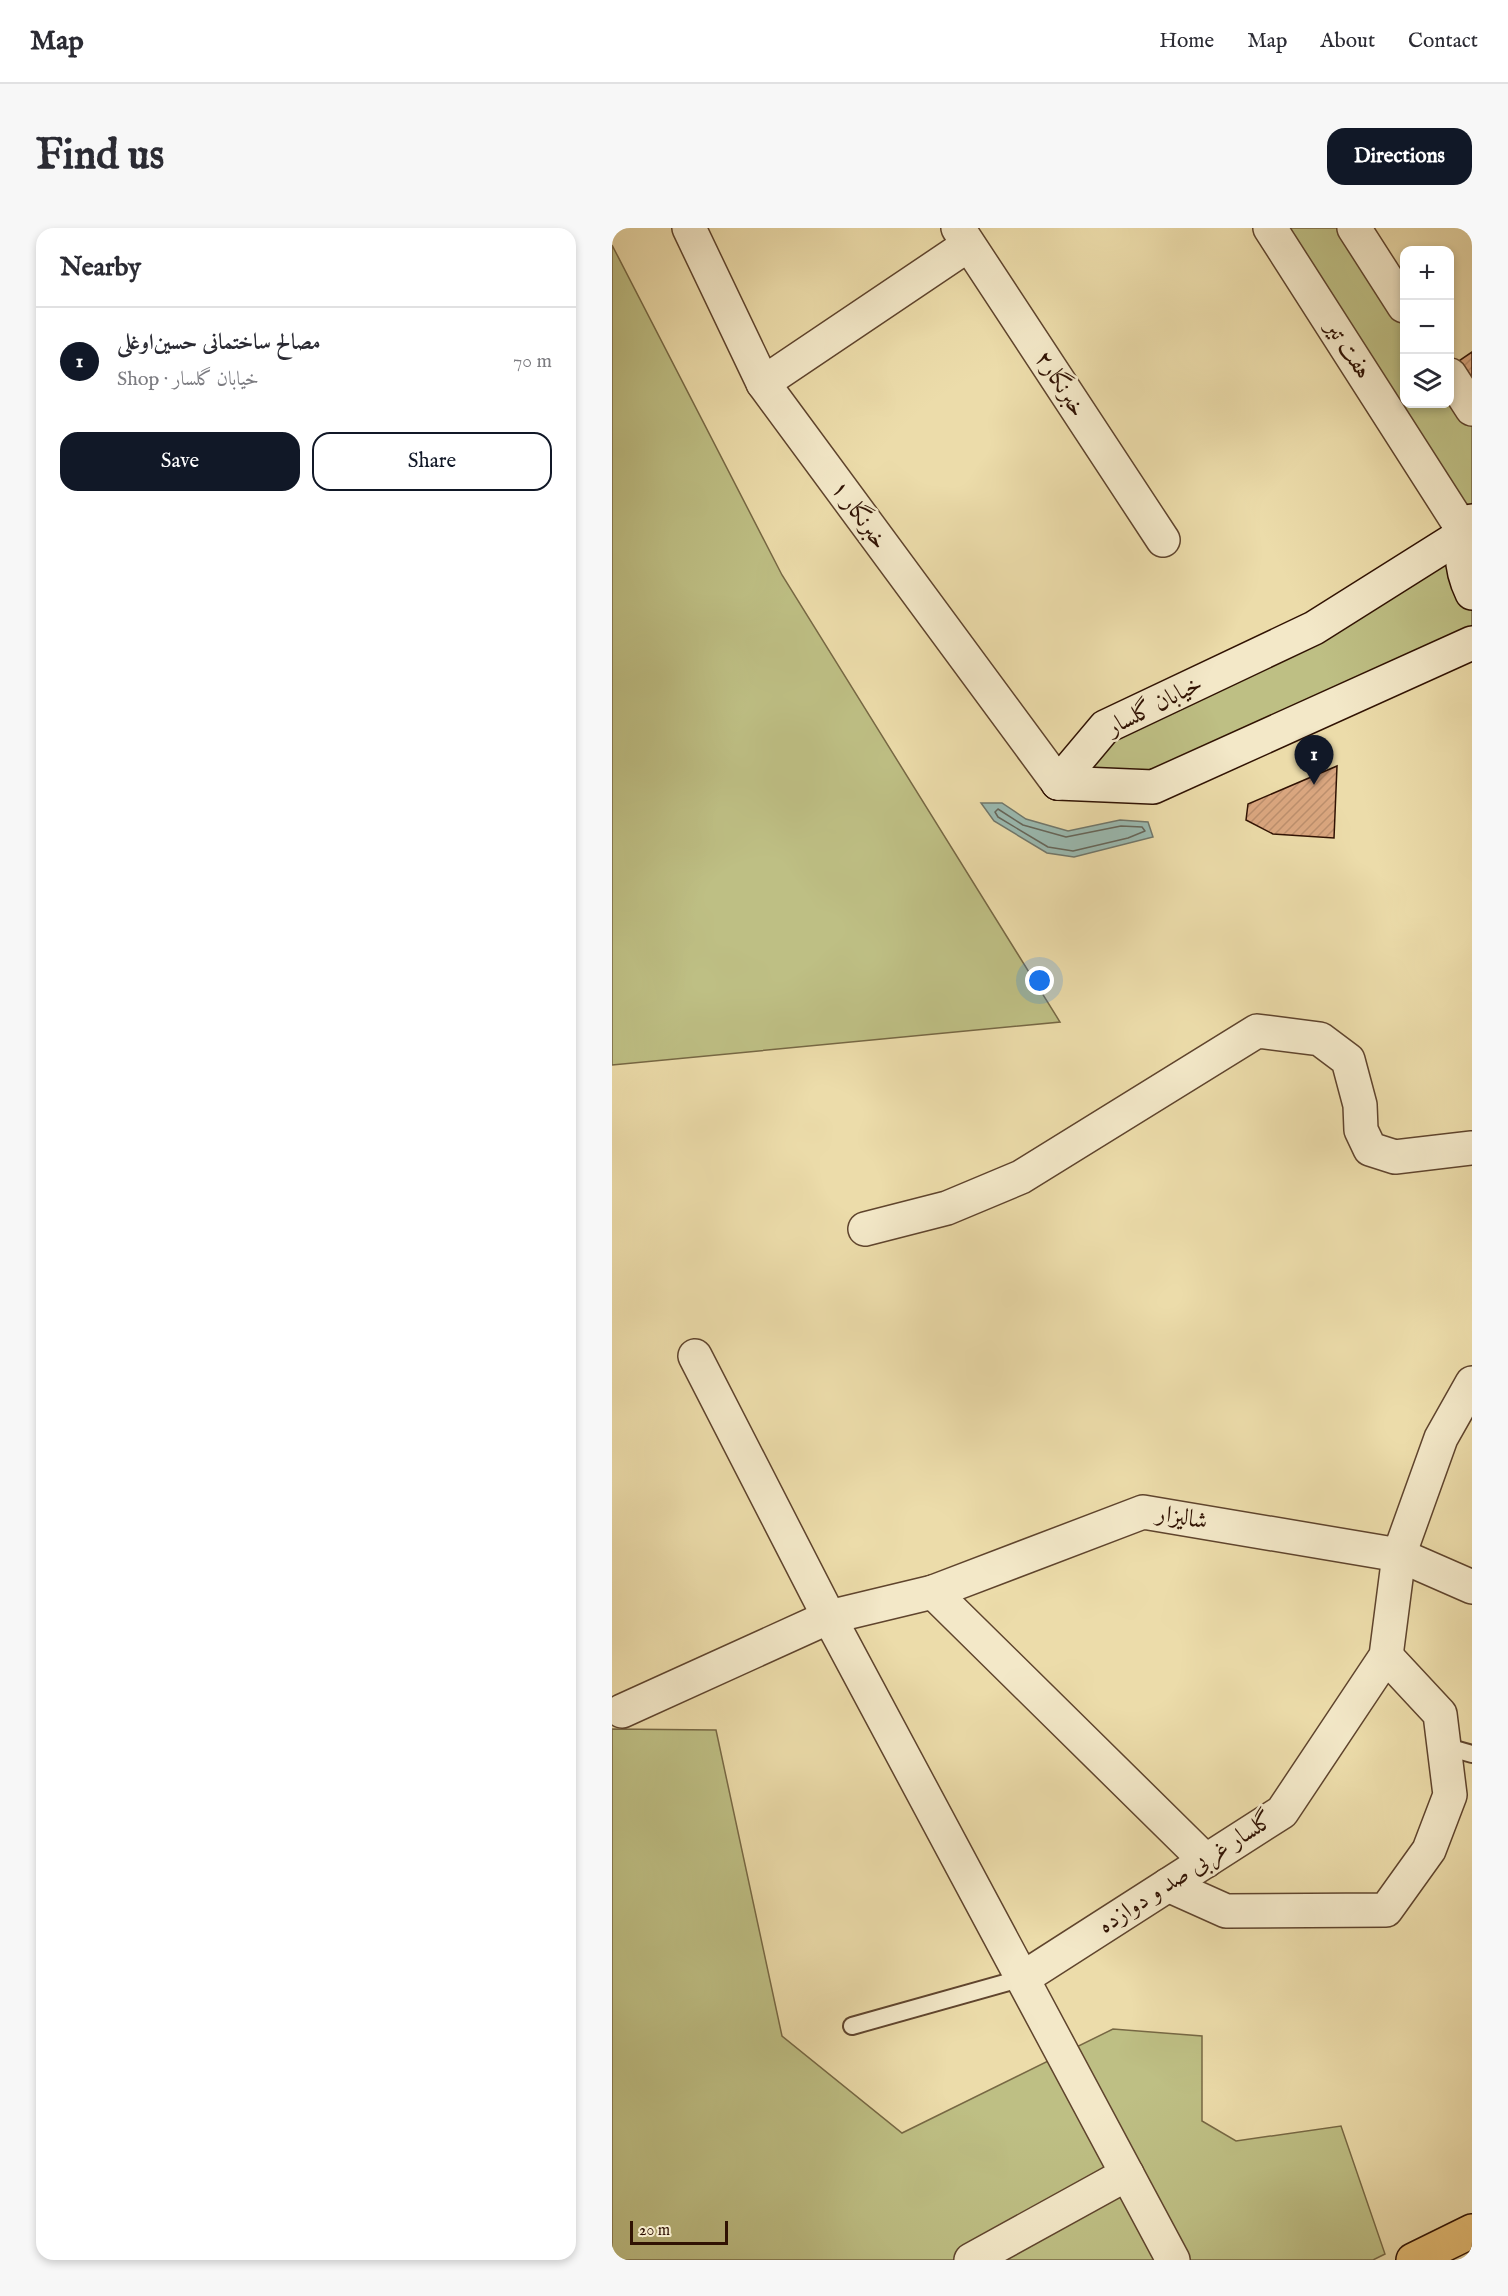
<!DOCTYPE html>
<meta charset="utf-8">
<style>
:root{--surface:#fff;--page:#f7f7f7;--text:#2b2b33;--muted:#7c7c81;--line:#e1e1e2;--accent:#111827}
body{margin:0;font-family:"IM FELL English",Amiri,serif;background:var(--page);color:var(--text)}
.controls{position:absolute;right:18px;top:18px;display:grid;overflow:hidden;border-radius:12px;box-shadow:0 3px 9px #0003}
.controls button{width:54px;height:54px;display:grid;place-items:center;padding:0;border:0;border-bottom:2px solid var(--line);background:var(--surface);color:var(--text);font:30px sans-serif}
.scale{position:absolute;left:18px;bottom:15px;width:98px;box-sizing:border-box;padding-left:6px;border:3px solid #301203;border-top:0;font-size:16px;line-height:21px;white-space:nowrap;color:#301203;-webkit-text-stroke:4px #f3e8c8;paint-order:stroke}
.you{position:absolute;left:428px;top:753px;width:21px;height:21px;margin:-15px;border:4px solid #fff;border-radius:50%;background:#1a73e8;box-shadow:0 0 0 9px #1a73e833}
.badge{display:grid;place-items:center;width:39px;height:39px;border-radius:50%;background:var(--accent);color:#fff;font-size:20px;font-weight:700}
.pin{position:absolute;translate:-50% -50px;filter:drop-shadow(0 2px 3px #0008)}
.pin::after{content:'';position:absolute;top:32px;width:21px;height:18px;background:inherit;clip-path:polygon(0 0,100% 0,50% 100%)}
.list{margin:0;padding:0;list-style:none}
h2{display:flex;justify-content:space-between;align-items:center;height:78px;margin:0;padding:0 24px;font-size:26px}
h2 small{font-size:20px;font-weight:400;color:var(--muted)}
.list li{display:grid;grid-template-columns:39px 1fr auto;gap:18px;align-items:center;box-sizing:border-box;height:108px;padding:0 24px;border-top:2px solid var(--line)}
.list b{display:block;font-size:22px;white-space:nowrap}
.list p{margin:0;font-size:20px;white-space:nowrap;color:var(--muted)}
.list em{font-size:20px;font-style:normal;color:var(--muted)}
.actions{display:flex;gap:12px;padding:18px 24px}
.actions a{flex:1;padding:14px 0;border:2px solid var(--accent);border-radius:18px;text-align:center;font-size:21px;color:var(--accent)}
.actions .main{background:var(--accent);color:#fff}
.icon{flex:none;width:33px;height:33px;fill:none;stroke:currentColor;stroke-width:2;stroke-linecap:round;stroke-linejoin:round}
.map{position:relative;flex:none;width:860px;height:2032px;overflow:hidden;border-radius:18px}
header{display:flex;align-items:center;gap:36px;box-sizing:border-box;height:84px;padding:0 30px;background:var(--surface);border-bottom:2px solid var(--line)}
header strong{font-size:28px}
nav{display:flex;gap:33px;margin-inline-start:auto;font-size:21px}
.intro{display:flex;align-items:center;justify-content:space-between;box-sizing:border-box;height:144px;padding:0 36px}
h1{margin:0;font-size:42px}
.button{padding:15px 27px;border-radius:18px;background:var(--accent);color:#fff;font-size:21px;font-weight:700}
main{display:flex;gap:36px;padding:0 36px}
aside{flex:1;background:var(--surface);border-radius:18px;box-shadow:0 3px 9px #0003}
.map>svg:first-child{display:block}
.grass{fill:#bebf84;stroke:#776844;stroke-width:1.5}
.water{fill:#9abab1;stroke:#70776b;stroke-width:1.5}
.lines{fill:none;stroke-linecap:round;stroke-linejoin:round}
.shore{stroke:#65665a;stroke-width:1.5}
.building{fill:url(#building-hatch);stroke:#301203;stroke-width:1.5}
.lane-casing{stroke:#5f442d;stroke-width:20}
.street-casing{stroke:#5f442d;stroke-width:36}
.secondary-casing{stroke:#301203;stroke-width:36}
.primary-casing{stroke:#301203;stroke-width:36}
.lane{stroke:#f3e8c8;stroke-width:16}
.street{stroke:#f3e8c8;stroke-width:33}
.secondary{stroke:#f3e8c8;stroke-width:33}
.primary{stroke:#e6be75;stroke-width:33}
.labels{text-anchor:middle;dominant-baseline:central;stroke-width:5;stroke-linejoin:round;paint-order:stroke}
.street-label{font-size:24px;fill:#301203;stroke:#f3e8c8}
</style>
<header>
<strong>Map</strong>
<nav><a>Home</a><a>Map</a><a>About</a><a>Contact</a></nav>
</header>
<div class="intro"><h1>Find us</h1><a class="button">Directions</a></div>
<main>
<aside>
<h2>Nearby<small></small></h2>
<ul class="list">
<li><span class="badge">1</span><div><b>مصالح ساختمانی حسین‌اوغلی</b><p>Shop · خیابان گلسار</p></div><em>70 m</em></li>
</ul>
<div class="actions"><a class="main">Save</a><a>Share</a></div>
</aside>
<div class="map">
<svg width="860" height="2032" viewBox="0 0 860 2032">
<defs>
<pattern id="building-hatch" width="6" height="6" patternUnits="userSpaceOnUse" patternTransform="scale(1.5)"><rect width="6" height="6" fill="#dba780"/><path d="M-1 1l2-2M0 6l6-6M5 7l2-2" fill="none" stroke="#bc8f6d"/></pattern>
</defs>
<rect width="100%" height="100%" fill="#ecdcaa"/>
<filter id="stains"><feTurbulence type="fractalNoise" baseFrequency=".00333" numOctaves="4"/><feColorMatrix values="0 0 0 0 .2 0 0 0 0 .09 0 0 0 0 .02 0 0 0 .5 -.17"/></filter>
<radialGradient id="worn" r=".72"><stop offset=".6" stop-color="#630" stop-opacity="0"/><stop offset="1" stop-color="#630" stop-opacity=".3"/></radialGradient>
<!-- grass -->
<g class="grass">
<path d="M 658,0 L 741,0 L 792,79 L 792,176 L 838,176 L 860,182 L 860,292 Z"/>
<path d="M 0,17 L 170,347 L 448,794 L 0,837 Z"/>
<path d="M 853,306 L 860,365 L 860,415 L 542,559 L 446,554 L 492,499 Z"/>
<path d="M 0,1501 L 104,1502 L 170,1808 L 290,1905 L 501,1801 L 590,1808 L 590,1893 L 624,1913 L 729,1898 L 773,2026 L 761,2032 L 0,2032 Z"/>
</g>
<!-- water -->
<path class="water" d="M 369,575 L 390,575 L 414,591 L 456,603 L 508,592 L 536,594 L 541,609 L 462,629 L 435,625 L 382,593 Z"/>
<g class="lines">
<!-- shore -->
<path class="shore" d="M 386,581 L 411,597 L 454,609 L 509,598 L 530,599 L 533,603 L 516,610 L 461,623 L 436,619 L 386,589 L 383,584 Z"/>
</g>
<!-- building -->
<g class="building">
<path d="M 860,124 L 860,180 L 838,139 Z"/>
<path d="M 725,538 L 722,610 L 661,606 L 634,592 L 636,576 Z"/>
</g>
<g class="lines">
<!-- lane casing -->
<g class="lane-casing">
<g id="lane">
<path d="M 832,1518 L 860,1526"/>
<path d="M 240,1798 L 411,1750"/>
</g>
</g>
<!-- street casing -->
<g class="street-casing">
<g id="street">
<path d="M 77,0 L 151,155 L 446,555"/>
<path d="M 346,0 L 551,312"/>
<path d="M 658,0 L 853,305"/>
<path d="M 742,0 L 792,78"/>
<path d="M 838,147 L 860,181"/>
<path d="M 151,155 L 356,17"/>
<path d="M 253,1001 L 335,980 L 409,949 L 645,803 L 708,811 L 736,832 L 748,877 L 749,902 L 758,921 L 783,929 L 860,920"/>
<path d="M 83,1128 L 217,1389 L 561,2032"/>
<path d="M 321,1364 L 594,1633"/>
<path d="M 10,1483 L 217,1389 L 321,1364 L 531,1284 L 787,1327 L 860,1359"/>
<path d="M 556,1657 L 614,1683 L 774,1682 L 817,1622 L 838,1567 L 828,1486 L 774,1428"/>
<path d="M 411,1750 L 670,1584 L 774,1428 L 787,1327 L 829,1210 L 860,1155"/>
<path d="M 359,2032 L 515,1946"/>
</g>
</g>
<!-- secondary casing -->
<g class="secondary-casing">
<g id="secondary">
<path d="M 860,293 C 846,317 848,340 860,365"/>
<path d="M 446,555 L 493,499 L 702,400 L 853,305"/>
<path d="M 446,555 L 541,559 L 860,415"/>
</g>
</g>
<!-- primary casing -->
<g class="primary-casing">
<path id="primary" d="M 801,2032 L 860,2003"/>
</g>
<!-- lane -->
<use href="#lane" class="lane"/>
<!-- street -->
<use href="#street" class="street"/>
<!-- secondary -->
<use href="#secondary" class="secondary"/>
<!-- primary -->
<use href="#primary" class="primary"/>
</g>
<g class="labels">
<!-- street labels -->
<g class="street-label">
<text transform="translate(736 122) rotate(57)">هفت تیر</text>
<text transform="translate(448 156) rotate(57)">خبرنگار۲</text>
<text transform="translate(247 287) rotate(54)">خبرنگار ۱</text>
<text transform="translate(543 478) rotate(-27)">خیابان گلسار</text>
<text transform="translate(570 1290) rotate(10)">شالیزار</text>
<text transform="translate(574 1645) rotate(-33)">گلسار غربی صد و دوازده</text>
</g>
</g>
<rect width="100%" height="100%" filter="url(#stains)"/>
<rect width="100%" height="100%" fill="url(#worn)"/>
</svg>
<div class="controls">
<button>+</button>
<button>−</button>
<button><svg class="icon" aria-label="layers" viewBox="0 0 24 24"><path d="M12 4l9 5-9 5-9-5zM3 14l9 5 9-5"/></svg></button>
</div>
<div class="scale">20 m</div>
<div class="you"></div>
<div class="pin badge" style="left:702px;top:557px">1</div>
</div>
</main>
